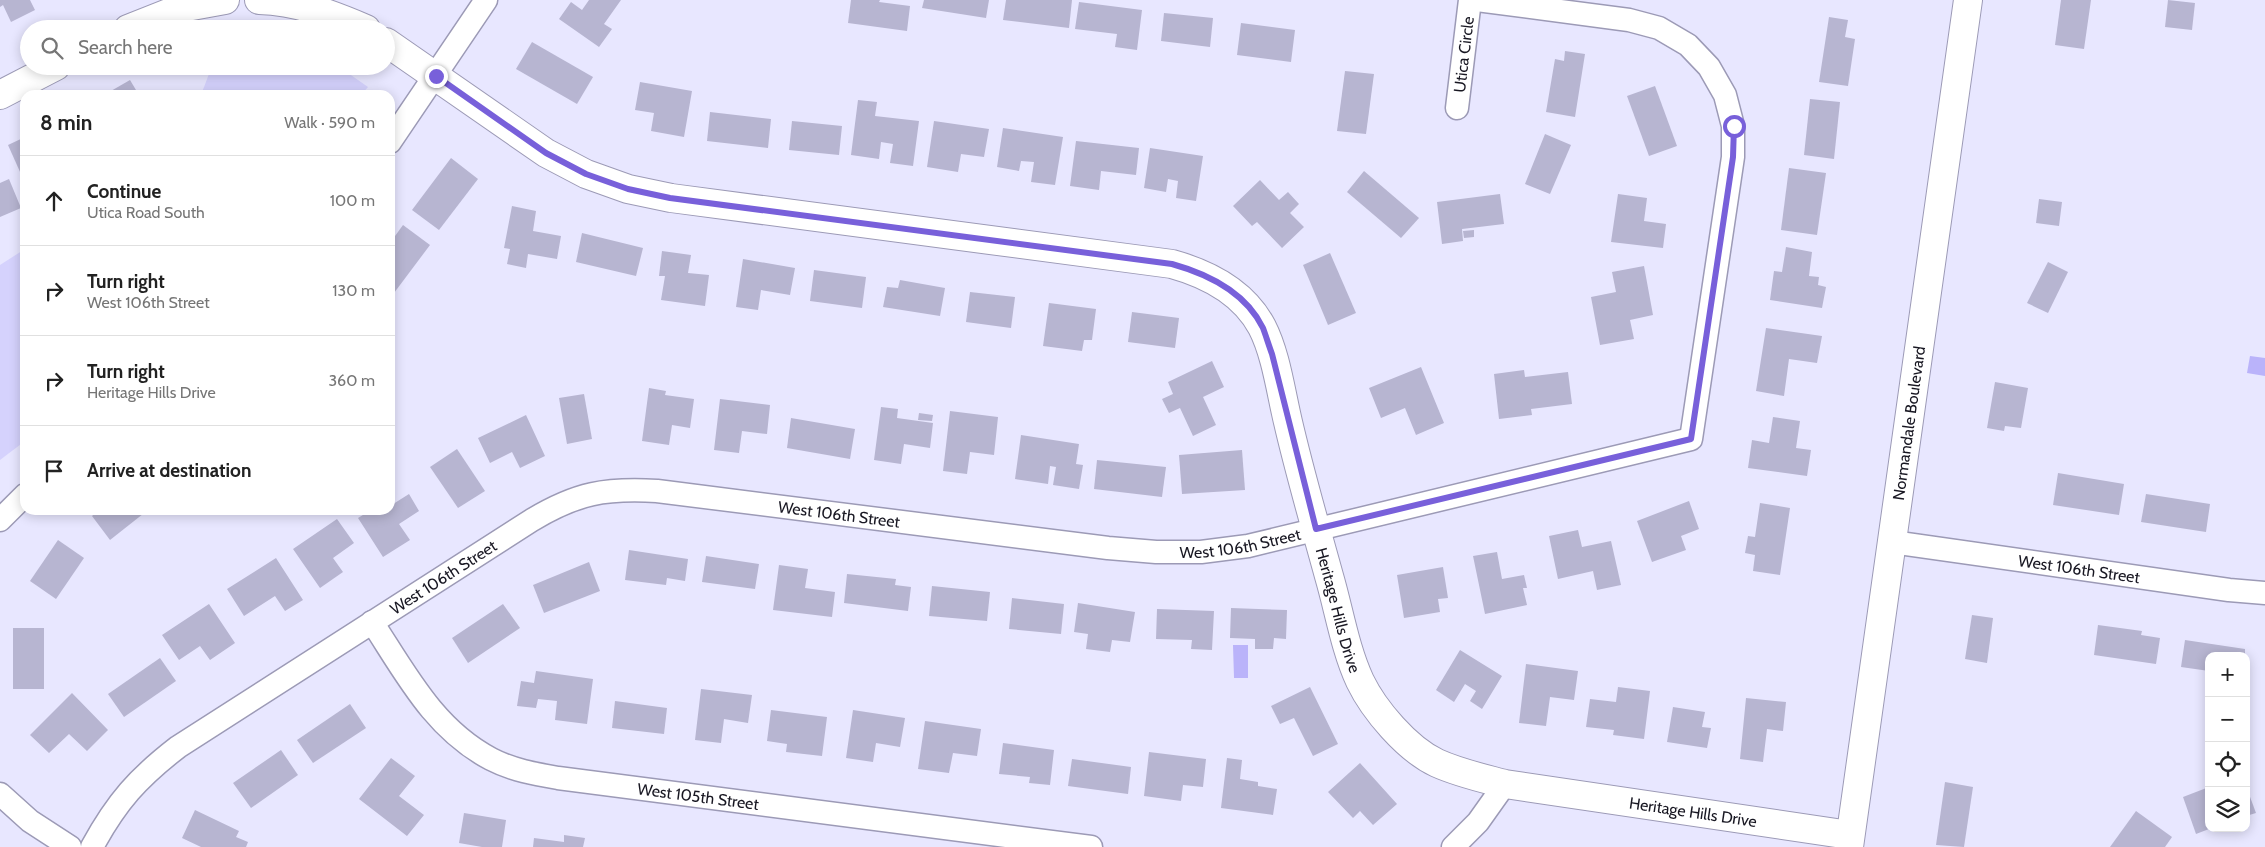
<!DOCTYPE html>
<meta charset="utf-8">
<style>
:root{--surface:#fff;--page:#f6f6f6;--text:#222;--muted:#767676;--line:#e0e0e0}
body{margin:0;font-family:Cabin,sans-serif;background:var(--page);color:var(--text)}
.controls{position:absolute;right:15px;bottom:15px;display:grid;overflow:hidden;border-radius:10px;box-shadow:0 2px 12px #0003}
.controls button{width:45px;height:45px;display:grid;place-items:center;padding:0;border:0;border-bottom:1px solid var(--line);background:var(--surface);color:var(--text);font:25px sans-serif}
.stop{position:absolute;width:15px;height:15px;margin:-11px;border:4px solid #7860da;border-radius:50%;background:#fff}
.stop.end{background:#7860da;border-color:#fff;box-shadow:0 1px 5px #0008}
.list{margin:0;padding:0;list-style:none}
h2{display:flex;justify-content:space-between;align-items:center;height:65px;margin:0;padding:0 20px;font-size:21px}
h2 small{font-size:16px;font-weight:400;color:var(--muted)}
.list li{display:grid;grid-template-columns:32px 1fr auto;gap:15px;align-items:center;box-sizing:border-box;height:90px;padding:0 20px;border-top:1px solid var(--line)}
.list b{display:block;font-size:19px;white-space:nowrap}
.list p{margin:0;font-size:16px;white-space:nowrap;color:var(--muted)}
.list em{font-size:16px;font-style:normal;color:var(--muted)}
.icon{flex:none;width:28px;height:28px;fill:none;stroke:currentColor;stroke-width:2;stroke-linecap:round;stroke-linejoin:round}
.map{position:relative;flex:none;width:2265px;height:847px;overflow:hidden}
.search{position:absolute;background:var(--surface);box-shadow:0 2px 12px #0003;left:20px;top:20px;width:375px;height:55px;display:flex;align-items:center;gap:12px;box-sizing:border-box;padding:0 18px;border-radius:28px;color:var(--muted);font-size:19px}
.panel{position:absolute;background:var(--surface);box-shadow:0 2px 12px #0003;left:20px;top:90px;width:375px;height:425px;border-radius:15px}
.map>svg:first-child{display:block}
.green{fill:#d5d2fd}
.water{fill:#bab3fa}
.building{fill:#b7b5d1}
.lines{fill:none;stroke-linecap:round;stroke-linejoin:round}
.minor-casing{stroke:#9c9ab6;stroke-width:25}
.tertiary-casing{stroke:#9c9ab6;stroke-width:30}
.secondary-casing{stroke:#9c9ab6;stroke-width:30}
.minor{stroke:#fff;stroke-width:22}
.tertiary{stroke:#fff;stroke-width:28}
.secondary{stroke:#fff;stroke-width:28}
.route{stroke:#7860da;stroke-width:6}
.labels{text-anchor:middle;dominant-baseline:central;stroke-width:4.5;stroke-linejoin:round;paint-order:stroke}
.street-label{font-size:16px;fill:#181722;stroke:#e8e7ff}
</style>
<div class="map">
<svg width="2265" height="847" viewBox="0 0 2265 847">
<rect width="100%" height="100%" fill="#e8e7ff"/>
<!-- green -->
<g class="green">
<path d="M 212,66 L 338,66 L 368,87 L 361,95 L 201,95 Z"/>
<path d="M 25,249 L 25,441 L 0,460 L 0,265 Z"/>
</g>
<!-- water -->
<g class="water">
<path d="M 2250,356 L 2265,358 L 2265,376 L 2247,373 Z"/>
<path d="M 1233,645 L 1248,645 L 1248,678 L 1234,678 Z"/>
</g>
<!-- building -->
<g class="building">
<path d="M 0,0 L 30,0 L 35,10 L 11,22 L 3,5 L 0,7 Z"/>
<path d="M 589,0 L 621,0 L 604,24 L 612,29 L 599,47 L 559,19 L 571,2 L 582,10 Z"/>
<path d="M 851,0 L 880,0 L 879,2 L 910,6 L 907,31 L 848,23 Z"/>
<path d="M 924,0 L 989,0 L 986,18 L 922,8 Z"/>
<path d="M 1006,0 L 1072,0 L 1069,28 L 1003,20 Z"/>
<path d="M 2061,0 L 2091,0 L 2084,49 L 2055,45 Z"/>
<path d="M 2168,0 L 2195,3 L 2192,30 L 2165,27 Z"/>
<path d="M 1079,2 L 1142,10 L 1137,50 L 1115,47 L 1117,34 L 1075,29 Z"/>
<path d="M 1164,13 L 1213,18 L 1210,47 L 1161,41 Z"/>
<path d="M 1829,17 L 1848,20 L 1845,37 L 1855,39 L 1848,86 L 1819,82 Z"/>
<path d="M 1241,23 L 1295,30 L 1291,62 L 1237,55 Z"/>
<path d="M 532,42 L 593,77 L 577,104 L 516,69 Z"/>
<path d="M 1565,51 L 1585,54 L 1575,117 L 1546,112 L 1555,59 L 1564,61 Z"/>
<path d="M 1345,71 L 1374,74 L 1366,134 L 1337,131 Z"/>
<path d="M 130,80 L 139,95 L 104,95 Z"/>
<path d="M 640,82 L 692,91 L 684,137 L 651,131 L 654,113 L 635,110 Z"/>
<path d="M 1655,86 L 1677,146 L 1649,156 L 1627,96 Z"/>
<path d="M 1810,99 L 1840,102 L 1834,159 L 1804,155 Z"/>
<path d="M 858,100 L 877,102 L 875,116 L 919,121 L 913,166 L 890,163 L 893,144 L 881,142 L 879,159 L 851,155 Z"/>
<path d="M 710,112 L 771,119 L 768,148 L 707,141 Z"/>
<path d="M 792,121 L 842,126 L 839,155 L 789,150 Z"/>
<path d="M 934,121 L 989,129 L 984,157 L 961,154 L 958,172 L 927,167 Z"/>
<path d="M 1003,128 L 1063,137 L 1055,185 L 1031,182 L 1034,162 L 1021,161 L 1019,171 L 997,167 Z"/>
<path d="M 1545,134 L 1571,145 L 1550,194 L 1525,184 Z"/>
<path d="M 25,137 L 25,183 L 8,145 Z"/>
<path d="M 1076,141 L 1139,148 L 1136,175 L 1101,171 L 1099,190 L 1070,186 Z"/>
<path d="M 1150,148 L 1203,156 L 1196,201 L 1176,198 L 1178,181 L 1168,179 L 1166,192 L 1144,188 Z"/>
<path d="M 451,158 L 478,179 L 439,230 L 412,210 Z"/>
<path d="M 1789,168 L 1826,173 L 1817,235 L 1781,230 Z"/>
<path d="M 1364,171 L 1419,218 L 1401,238 L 1347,192 Z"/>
<path d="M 9,179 L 21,208 L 0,217 L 0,183 Z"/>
<path d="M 1260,180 L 1279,200 L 1288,192 L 1299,204 L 1290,213 L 1304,227 L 1282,248 L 1257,222 L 1252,226 L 1233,206 Z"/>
<path d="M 1500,194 L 1504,224 L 1462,229 L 1463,241 L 1442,244 L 1437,202 Z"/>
<path d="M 1618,194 L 1647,198 L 1644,221 L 1666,224 L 1663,248 L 1611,242 Z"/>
<path d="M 2039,199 L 2062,202 L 2059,226 L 2036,223 Z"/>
<path d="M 512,206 L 536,211 L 533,231 L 561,236 L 557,259 L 528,254 L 526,268 L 507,264 L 510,249 L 504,248 Z"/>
<path d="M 403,225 L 430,245 L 394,293 L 390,291 L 390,243 Z"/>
<path d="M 1474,230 L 1474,237 L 1464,238 L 1463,231 Z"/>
<path d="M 582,233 L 643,248 L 636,276 L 576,262 Z"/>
<path d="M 1786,247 L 1812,252 L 1809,276 L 1819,277 L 1818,285 L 1826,287 L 1822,308 L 1770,300 L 1774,271 L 1782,272 Z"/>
<path d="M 662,251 L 691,255 L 688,273 L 709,275 L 705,306 L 661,300 L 665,276 L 659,276 Z"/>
<path d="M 1330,253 L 1356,313 L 1328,325 L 1303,265 Z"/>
<path d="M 743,259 L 795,268 L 790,295 L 761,290 L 758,310 L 736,307 Z"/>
<path d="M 2048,262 L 2068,272 L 2048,313 L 2027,303 Z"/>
<path d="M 1644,266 L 1653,315 L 1630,320 L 1634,339 L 1600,345 L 1591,297 L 1616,292 L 1612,272 Z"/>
<path d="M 814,270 L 866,277 L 862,308 L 810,301 Z"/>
<path d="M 900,280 L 945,288 L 940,316 L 883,307 L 887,287 L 898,288 Z"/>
<path d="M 970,292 L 1015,297 L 1011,328 L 966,322 Z"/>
<path d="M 1049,303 L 1096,309 L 1092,340 L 1084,340 L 1082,351 L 1043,346 Z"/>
<path d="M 1132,312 L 1179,318 L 1175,348 L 1128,342 Z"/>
<path d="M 1766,328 L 1822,336 L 1817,363 L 1789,359 L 1784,396 L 1756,391 Z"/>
<path d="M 1212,361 L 1224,387 L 1203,397 L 1216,425 L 1193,436 L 1180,408 L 1169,413 L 1162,399 L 1173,394 L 1168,382 Z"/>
<path d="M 1421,367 L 1444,423 L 1416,435 L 1405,408 L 1381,418 L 1369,388 Z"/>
<path d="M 1524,370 L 1525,377 L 1568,372 L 1572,404 L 1531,409 L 1532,415 L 1499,419 L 1494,374 Z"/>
<path d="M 1995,382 L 2028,388 L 2021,428 L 2005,426 L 2004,431 L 1987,428 Z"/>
<path d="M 649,388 L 666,391 L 665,395 L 694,399 L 690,428 L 672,425 L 669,445 L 642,441 Z"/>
<path d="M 584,394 L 592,439 L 567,444 L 559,398 Z"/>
<path d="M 720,399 L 770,405 L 767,434 L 742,431 L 739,453 L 714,450 Z"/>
<path d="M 881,407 L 898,409 L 897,418 L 933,423 L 930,448 L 904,444 L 901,464 L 874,460 Z"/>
<path d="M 950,411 L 998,417 L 994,455 L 970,452 L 967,474 L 943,471 Z"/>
<path d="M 919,413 L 933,415 L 932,421 L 918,420 Z"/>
<path d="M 526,415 L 545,456 L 520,468 L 512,452 L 490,463 L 478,438 Z"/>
<path d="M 1773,417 L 1800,421 L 1796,448 L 1811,450 L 1807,476 L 1748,468 L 1752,440 L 1769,443 Z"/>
<path d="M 791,418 L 855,429 L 850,459 L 787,448 Z"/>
<path d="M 1021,435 L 1079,444 L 1076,464 L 1083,465 L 1079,489 L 1053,485 L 1056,467 L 1050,466 L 1048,484 L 1015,479 Z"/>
<path d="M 457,449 L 485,491 L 458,508 L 430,467 Z"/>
<path d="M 1242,450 L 1245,490 L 1182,494 L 1179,455 Z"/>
<path d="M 1097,460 L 1166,467 L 1162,497 L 1094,489 Z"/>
<path d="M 2058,473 L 2124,484 L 2119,515 L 2053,505 Z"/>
<path d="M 409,494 L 419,511 L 399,524 L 410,540 L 383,557 L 358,518 L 371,510 L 390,510 L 390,506 Z"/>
<path d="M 2146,494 L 2210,504 L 2206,532 L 2141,522 Z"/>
<path d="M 1689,501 L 1699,529 L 1681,536 L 1686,550 L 1652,562 L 1637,521 Z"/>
<path d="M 1760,503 L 1790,508 L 1780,575 L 1753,571 L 1755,555 L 1745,553 L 1748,536 L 1755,537 Z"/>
<path d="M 99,510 L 148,510 L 110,540 L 92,516 Z"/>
<path d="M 337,519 L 354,543 L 333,558 L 343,572 L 320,588 L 293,549 Z"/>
<path d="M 1578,530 L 1582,547 L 1611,541 L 1621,585 L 1597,590 L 1593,571 L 1558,579 L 1549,536 Z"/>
<path d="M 58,540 L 84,558 L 56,599 L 30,581 Z"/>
<path d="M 629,550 L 688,559 L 685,581 L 667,578 L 666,585 L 625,580 Z"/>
<path d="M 1497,552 L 1502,579 L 1524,575 L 1527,588 L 1523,588 L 1527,605 L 1485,614 L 1473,556 Z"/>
<path d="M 706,556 L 759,564 L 755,589 L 702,582 Z"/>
<path d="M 276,558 L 303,600 L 285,611 L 275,596 L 244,616 L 227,589 Z"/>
<path d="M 589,562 L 600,591 L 544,613 L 533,585 Z"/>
<path d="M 779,565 L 808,569 L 805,588 L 835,592 L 832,617 L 773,610 Z"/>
<path d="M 1443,567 L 1448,598 L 1438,599 L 1440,612 L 1404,618 L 1397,575 Z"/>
<path d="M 847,574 L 896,579 L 895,585 L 911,587 L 908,611 L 844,603 Z"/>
<path d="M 932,586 L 990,592 L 987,621 L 929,616 Z"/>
<path d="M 1012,598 L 1064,604 L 1061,634 L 1009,629 Z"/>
<path d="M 1078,603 L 1135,612 L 1130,642 L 1112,640 L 1110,652 L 1086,649 L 1088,634 L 1074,632 Z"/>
<path d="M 209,604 L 235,643 L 210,660 L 200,646 L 179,660 L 162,635 Z"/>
<path d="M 503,604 L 520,628 L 468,663 L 452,638 Z"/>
<path d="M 1231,608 L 1287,610 L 1286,639 L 1274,638 L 1273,649 L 1255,649 L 1255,639 L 1230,638 Z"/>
<path d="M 1157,609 L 1214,611 L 1212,650 L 1191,649 L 1192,640 L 1156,639 Z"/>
<path d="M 1972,615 L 1993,618 L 1987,663 L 1965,659 Z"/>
<path d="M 2098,625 L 2142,631 L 2141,635 L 2160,638 L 2156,664 L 2094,655 Z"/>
<rect x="13" y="628" width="31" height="61"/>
<path d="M 2185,640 L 2245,649 L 2245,656 L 2209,656 L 2209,671 L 2181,667 Z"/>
<path d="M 1460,650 L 1502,676 L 1482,709 L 1470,701 L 1476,691 L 1465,684 L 1454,702 L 1436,690 Z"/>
<path d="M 160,658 L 176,681 L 124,717 L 108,694 Z"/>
<path d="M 1526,664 L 1578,671 L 1574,700 L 1550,697 L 1546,726 L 1519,723 Z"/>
<path d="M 536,671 L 593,679 L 587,724 L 555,720 L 557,701 L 538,699 L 536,708 L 517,706 L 521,681 L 534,683 Z"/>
<path d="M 1310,687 L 1338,744 L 1313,756 L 1294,718 L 1280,724 L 1271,706 Z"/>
<path d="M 1618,687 L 1650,691 L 1644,739 L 1613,735 L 1614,730 L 1586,727 L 1590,699 L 1616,702 Z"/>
<path d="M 701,689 L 752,695 L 748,723 L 724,719 L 721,743 L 695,740 Z"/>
<path d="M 72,693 L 108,730 L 87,751 L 69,734 L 49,753 L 30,735 Z"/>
<path d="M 1746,698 L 1786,702 L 1783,731 L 1767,729 L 1763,762 L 1740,759 Z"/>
<path d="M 615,701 L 667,708 L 664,734 L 612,728 Z"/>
<path d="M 350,704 L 366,728 L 313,763 L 297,740 Z"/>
<path d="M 1673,707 L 1705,712 L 1702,727 L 1711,728 L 1707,748 L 1667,742 Z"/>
<path d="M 771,710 L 827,717 L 822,756 L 786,752 L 787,744 L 767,741 Z"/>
<path d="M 853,710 L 905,718 L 900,747 L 876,743 L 873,762 L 846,758 Z"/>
<path d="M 925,721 L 981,729 L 977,756 L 953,753 L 949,773 L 918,769 Z"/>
<path d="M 1003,743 L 1054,750 L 1050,785 L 1029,783 L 1030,777 L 999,774 Z"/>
<path d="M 281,750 L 298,775 L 251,808 L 233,783 Z"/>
<path d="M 1149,752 L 1206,759 L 1203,787 L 1183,785 L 1181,801 L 1144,796 Z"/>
<path d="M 391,758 L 415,776 L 399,796 L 424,815 L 407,836 L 359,799 Z"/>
<path d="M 1227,758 L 1242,760 L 1240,779 L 1258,782 L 1258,786 L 1277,789 L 1273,815 L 1221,808 Z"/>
<path d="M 1072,759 L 1131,767 L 1128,794 L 1068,786 Z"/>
<path d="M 1360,763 L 1397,804 L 1373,825 L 1360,811 L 1353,818 L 1328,792 Z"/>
<path d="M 1945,782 L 1973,787 L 1964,847 L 1936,845 Z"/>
<path d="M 2246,786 L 2256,813 L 2246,816 Z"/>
<path d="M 2209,787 L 2209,829 L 2196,834 L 2183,797 Z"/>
<path d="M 195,810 L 239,831 L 236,837 L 248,842 L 246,847 L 201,847 L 182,838 Z"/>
<path d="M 2136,811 L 2172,837 L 2165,847 L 2110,847 Z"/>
<path d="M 464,813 L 506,820 L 502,847 L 482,847 L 459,843 Z"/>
<path d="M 564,835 L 585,838 L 583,847 L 533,847 L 534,838 L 564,842 Z"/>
</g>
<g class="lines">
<!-- minor casing -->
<g class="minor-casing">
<g id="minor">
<path id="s1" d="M 1457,108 L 1470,0"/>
<path d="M 390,142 L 486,0"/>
<path d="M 0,520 L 25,495"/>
<path id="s2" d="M 1892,542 L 2229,590 L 2265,593"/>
<path id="s3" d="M 372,622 C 406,674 434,729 491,759 C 512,770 535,774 558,778 L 1091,847"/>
<path d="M 0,794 L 30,821 L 70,847"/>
<path id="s4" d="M 92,847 C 117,801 138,778 178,747 L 532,520 C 577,493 605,488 657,491 L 1108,548 L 1156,552 L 1201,552 L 1248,546 L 1691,439 L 1733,157 L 1733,126 L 1725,95 L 1709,67 L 1688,45 L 1659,28 L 1629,20 L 1477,0"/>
<path d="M 1453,847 L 1478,822 L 1505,784"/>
</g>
</g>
<!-- tertiary casing -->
<g class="tertiary-casing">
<g id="tertiary">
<path d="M 259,0 C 297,1 331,14 366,29"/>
<path d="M 128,29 L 181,8 L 225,0"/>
<path id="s5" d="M 386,42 L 546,153 L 586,174 L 628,189 L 671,198 L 1172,264 C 1208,274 1244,293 1262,327 C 1276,354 1281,393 1288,422 C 1300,474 1315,525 1329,576 C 1339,610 1345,649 1360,681 C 1374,710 1407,749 1437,763 C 1459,773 1482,778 1505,784 L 1850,835"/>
<path d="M 0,95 L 56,66"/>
</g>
</g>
<!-- secondary casing -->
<g class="secondary-casing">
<g id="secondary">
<path id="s6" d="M 1849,847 L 1968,0"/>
</g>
</g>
<!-- minor -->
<use href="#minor" class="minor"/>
<!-- tertiary -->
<use href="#tertiary" class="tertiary"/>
<!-- secondary -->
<use href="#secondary" class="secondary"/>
</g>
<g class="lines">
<!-- route -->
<path class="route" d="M 436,76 L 546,153 L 586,174 L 628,189 L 670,198 L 1172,264 C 1208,274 1246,293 1263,328 C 1266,336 1269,346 1272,354 L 1316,529 L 1691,439 L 1733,157 L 1734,126"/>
</g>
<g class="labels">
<!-- street labels -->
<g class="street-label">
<text stroke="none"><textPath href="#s1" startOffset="54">Utica Circle</textPath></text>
<text stroke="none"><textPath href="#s6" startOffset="428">Normandale Boulevard</textPath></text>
<text stroke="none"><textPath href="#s4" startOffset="868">West 106th Street</textPath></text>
<text stroke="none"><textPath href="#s4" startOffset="1272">West 106th Street</textPath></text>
<text stroke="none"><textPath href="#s2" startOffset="189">West 106th Street</textPath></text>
<text stroke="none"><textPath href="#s4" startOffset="448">West 106th Street</textPath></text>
<text stroke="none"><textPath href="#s5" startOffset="1240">Heritage Hills Drive</textPath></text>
<text stroke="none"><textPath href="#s3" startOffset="395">West 105th Street</textPath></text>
<text stroke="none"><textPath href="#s5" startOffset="1690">Heritage Hills Drive</textPath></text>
</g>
</g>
</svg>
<div class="controls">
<button>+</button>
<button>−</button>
<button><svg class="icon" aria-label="locate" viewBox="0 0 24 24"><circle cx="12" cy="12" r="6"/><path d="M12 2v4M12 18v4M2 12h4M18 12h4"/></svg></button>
<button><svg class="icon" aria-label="layers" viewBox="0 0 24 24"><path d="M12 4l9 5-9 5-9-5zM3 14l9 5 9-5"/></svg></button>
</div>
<div class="stop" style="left:1734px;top:126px"></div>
<div class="stop end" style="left:436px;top:76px"></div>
<div class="search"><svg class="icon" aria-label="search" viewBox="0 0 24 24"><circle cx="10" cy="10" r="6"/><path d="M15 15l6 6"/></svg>Search here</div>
<section class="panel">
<h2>8 min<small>Walk · 590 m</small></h2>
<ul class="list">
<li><svg class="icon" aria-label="ahead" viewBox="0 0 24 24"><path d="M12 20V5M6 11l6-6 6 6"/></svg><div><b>Continue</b><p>Utica Road South</p></div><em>100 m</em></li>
<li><svg class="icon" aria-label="right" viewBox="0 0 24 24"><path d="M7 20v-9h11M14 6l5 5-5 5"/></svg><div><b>Turn right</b><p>West 106th Street</p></div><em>130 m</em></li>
<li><svg class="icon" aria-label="right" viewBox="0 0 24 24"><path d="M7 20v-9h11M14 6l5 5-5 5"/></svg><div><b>Turn right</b><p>Heritage Hills Drive</p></div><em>360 m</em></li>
<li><svg class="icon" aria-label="arrive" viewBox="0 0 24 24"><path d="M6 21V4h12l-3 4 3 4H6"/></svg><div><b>Arrive at destination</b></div></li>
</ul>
</section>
</div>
